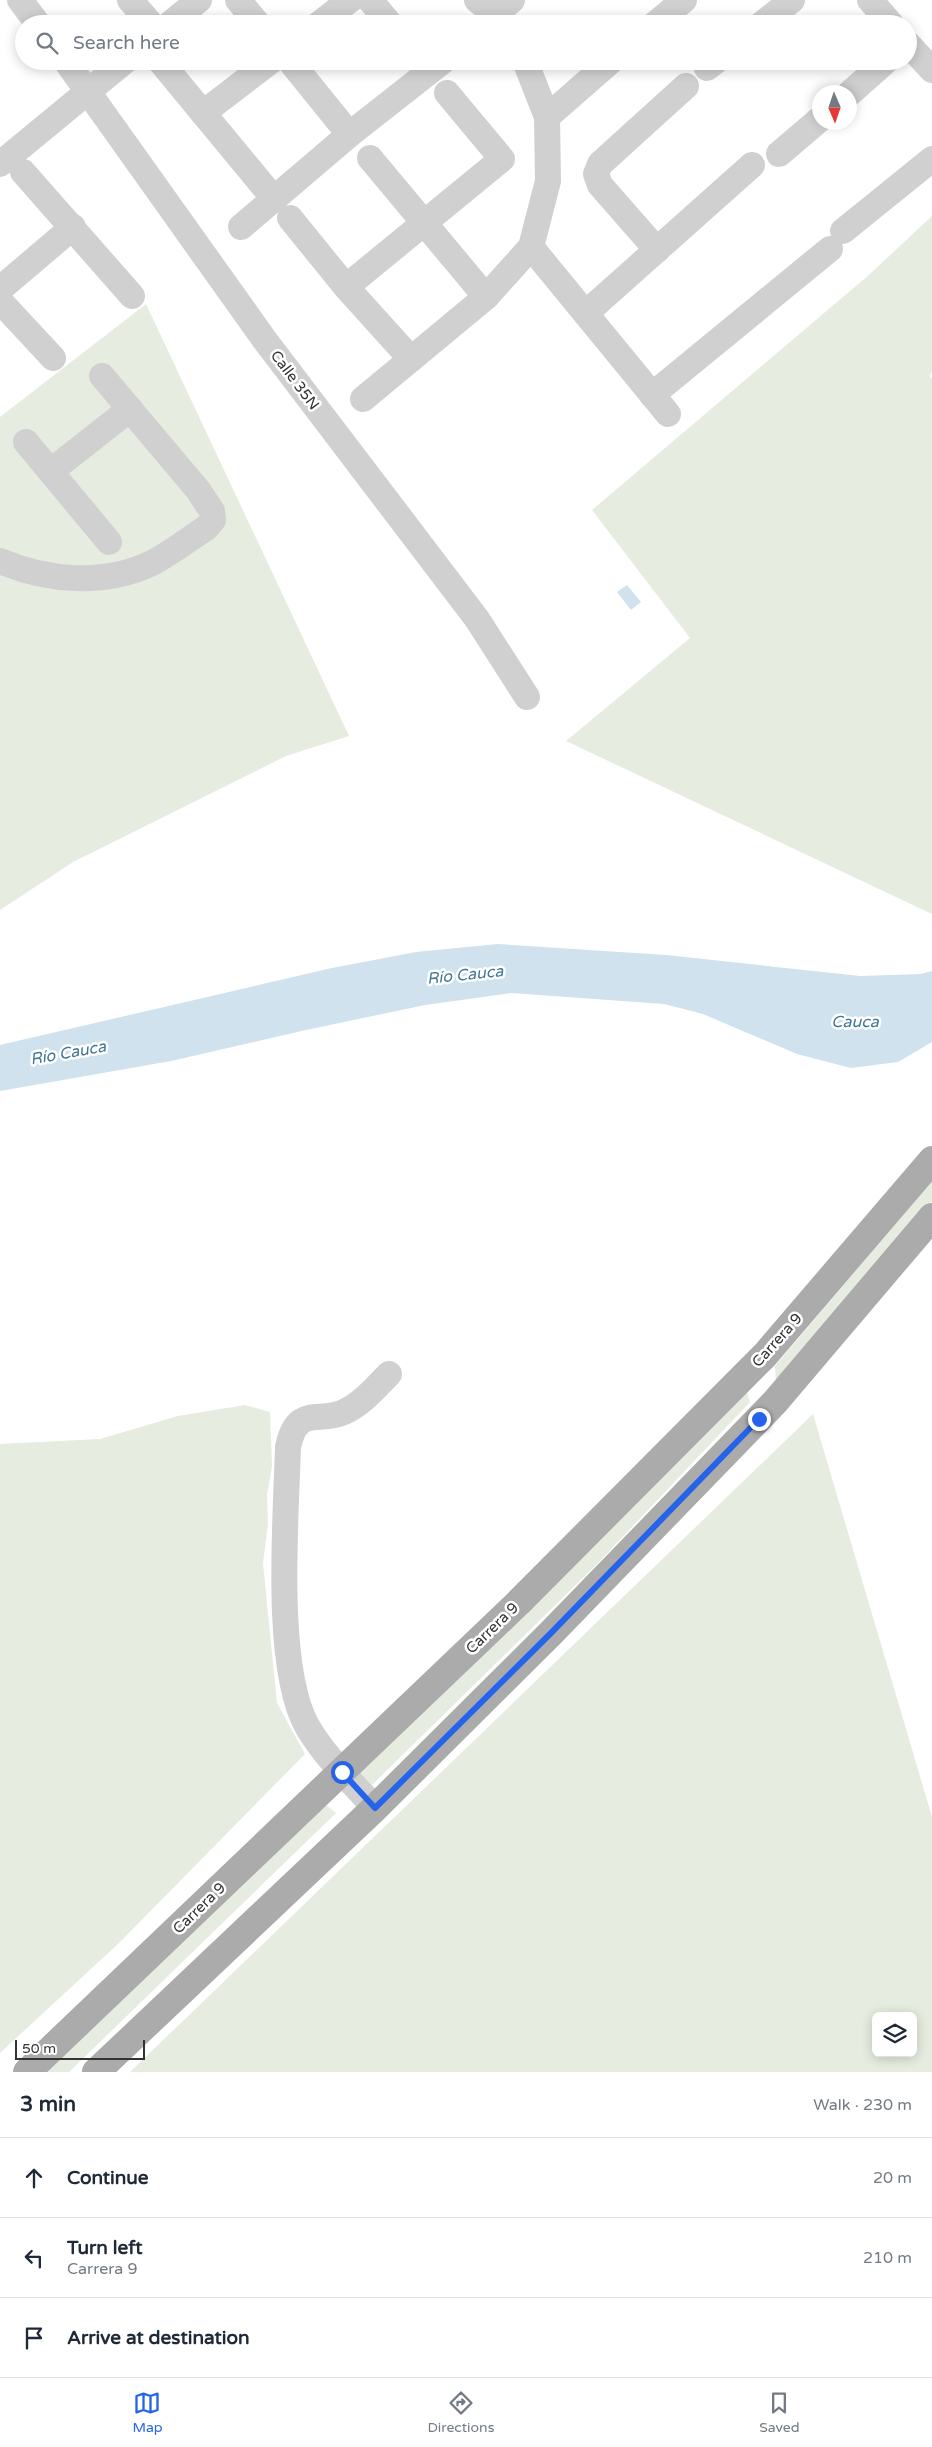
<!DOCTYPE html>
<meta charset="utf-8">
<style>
:root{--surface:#fff;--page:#f2f2f3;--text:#1f2937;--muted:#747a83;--line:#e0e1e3;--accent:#2563eb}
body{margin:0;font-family:"Varela Round",sans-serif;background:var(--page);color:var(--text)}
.controls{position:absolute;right:15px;bottom:15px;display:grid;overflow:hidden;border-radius:8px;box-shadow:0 2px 12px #0003}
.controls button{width:45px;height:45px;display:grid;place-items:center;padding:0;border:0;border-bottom:1px solid var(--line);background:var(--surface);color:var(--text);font:25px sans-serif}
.compass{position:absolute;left:812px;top:85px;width:45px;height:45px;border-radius:50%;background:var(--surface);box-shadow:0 2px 12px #0003;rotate:178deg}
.scale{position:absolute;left:15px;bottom:12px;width:130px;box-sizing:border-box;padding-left:5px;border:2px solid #333;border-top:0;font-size:14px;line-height:18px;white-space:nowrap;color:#333;-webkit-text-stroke:4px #fff;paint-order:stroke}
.stop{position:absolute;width:15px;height:15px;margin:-11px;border:4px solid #2563eb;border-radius:50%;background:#fff}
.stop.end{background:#2563eb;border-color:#fff;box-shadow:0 1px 5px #0008}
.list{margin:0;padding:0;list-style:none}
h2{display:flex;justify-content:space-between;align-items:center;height:65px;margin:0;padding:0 20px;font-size:21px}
h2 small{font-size:16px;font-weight:400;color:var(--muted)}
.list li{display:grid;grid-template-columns:32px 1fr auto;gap:15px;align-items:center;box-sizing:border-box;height:80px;padding:0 20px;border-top:1px solid var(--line)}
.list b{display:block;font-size:19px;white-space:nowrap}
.list p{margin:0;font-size:16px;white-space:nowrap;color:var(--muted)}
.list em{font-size:16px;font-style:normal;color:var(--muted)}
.icon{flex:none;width:28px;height:28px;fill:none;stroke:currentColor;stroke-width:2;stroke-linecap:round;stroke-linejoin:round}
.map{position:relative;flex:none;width:932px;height:2072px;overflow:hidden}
.search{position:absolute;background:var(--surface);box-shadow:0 2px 12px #0003;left:15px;right:15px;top:15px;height:55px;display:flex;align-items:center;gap:12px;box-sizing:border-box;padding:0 18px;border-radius:28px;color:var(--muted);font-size:19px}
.sheet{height:305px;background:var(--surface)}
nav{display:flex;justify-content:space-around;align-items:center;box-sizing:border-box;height:70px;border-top:1px solid var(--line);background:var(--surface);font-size:14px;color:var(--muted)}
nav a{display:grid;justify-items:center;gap:2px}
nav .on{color:var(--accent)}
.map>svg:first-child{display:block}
.green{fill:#e6ecdf;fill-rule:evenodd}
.water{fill:#cfe2ee}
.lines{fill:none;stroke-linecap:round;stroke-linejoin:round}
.minor{stroke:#d0d0d0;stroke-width:26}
.major{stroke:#ababab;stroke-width:28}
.route{stroke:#2563eb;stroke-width:6}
.labels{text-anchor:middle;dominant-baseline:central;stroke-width:5;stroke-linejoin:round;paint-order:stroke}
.street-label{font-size:15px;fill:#333;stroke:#fff}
.water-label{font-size:16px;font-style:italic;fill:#3f7597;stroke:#fff}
</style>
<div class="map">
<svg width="932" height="2072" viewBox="0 0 932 2072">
<rect width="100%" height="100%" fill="#fff"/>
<!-- green -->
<g class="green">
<path d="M 932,216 L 932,371 L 930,376 L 932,379 L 932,914 L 566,741 L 690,638 L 592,510 L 870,274 Z"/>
<path d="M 146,304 L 349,736 L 286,756 L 73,862 L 0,910 L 0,417 Z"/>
<path d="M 932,1181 L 932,1201 L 776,1383 L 775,1366 Z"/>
<path d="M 746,1389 L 750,1402 L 597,1564 L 372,1785 L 357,1769 Z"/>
<path d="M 245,1405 L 270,1412 L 272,1466 L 267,1495 L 268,1524 L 263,1563 L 268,1614 L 277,1703 L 305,1754 L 119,1943 L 0,2053 L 0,1444 L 100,1439 L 178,1416 Z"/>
<path d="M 813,1414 L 932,1817 L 932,2072 L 130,2072 ZM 876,2016 L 913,2016 L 913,2053 L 876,2053 Z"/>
<path d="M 325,1804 L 336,1813 L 69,2072 L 44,2072 Z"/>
</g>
<!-- water -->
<g class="water">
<path d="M 627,585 L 641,602 L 631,610 L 617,592 Z"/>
<path d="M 498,944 L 666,955 L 860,976 L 921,974 L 932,971 L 932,1042 L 898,1062 L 851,1068 L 797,1054 L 703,1014 L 664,1004 L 512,993 L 425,1005 L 306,1030 L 171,1061 L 0,1091 L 0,1045 L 332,968 L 416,952 Z"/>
</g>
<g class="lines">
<!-- minor -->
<g class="minor">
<path d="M 20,0 L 38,24"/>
<path d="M 130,0 L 151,24"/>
<path d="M 238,0 L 258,24"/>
<path d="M 370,0 L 390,24"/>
<path d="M 477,0 L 496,15 L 501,24"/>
<path d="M 870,0 L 891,24"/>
<path d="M 170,24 L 199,0"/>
<path d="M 319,24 L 350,0"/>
<path d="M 485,24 L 512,0"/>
<path d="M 655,24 L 684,0"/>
<path d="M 762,24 L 792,0"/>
<path d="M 908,44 L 932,70"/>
<path d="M 66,61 L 264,339 L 477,619 L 527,697"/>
<path d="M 160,61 L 265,188"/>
<path d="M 290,61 L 341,124"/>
<path d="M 707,68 L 716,61"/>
<path d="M 850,93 L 886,61"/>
<path d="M 203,113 L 271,61"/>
<path d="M 547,117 L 611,61"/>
<path d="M 779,154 L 820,119"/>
<path d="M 370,158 L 486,297"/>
<path d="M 0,164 L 125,61"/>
<path d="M 23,172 L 132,296"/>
<path d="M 290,218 L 346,287 L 411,359"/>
<path d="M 241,227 L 350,134 L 443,61"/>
<path d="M 843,231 L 932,159"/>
<path d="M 531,247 L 668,414"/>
<path d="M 657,250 L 600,185 L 596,174 L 600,164 L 686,86"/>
<path d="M 346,287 L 502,159 L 447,93"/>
<path d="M 0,289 L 73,227"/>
<path d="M 0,301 L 53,358"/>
<path d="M 586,313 L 752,165"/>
<path d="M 652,395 L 830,249"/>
<path d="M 363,399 L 486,297 L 531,247 L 548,181 L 547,117 L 525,61"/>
<path d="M 26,442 L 109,542"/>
<path d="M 51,471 L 130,409"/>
<path d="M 0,561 C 47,581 104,586 152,563 C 171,553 189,539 206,528 L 213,520 L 212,511 L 198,490 L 102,376"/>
<path d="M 375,1808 C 352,1782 324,1756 307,1726 C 274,1667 286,1517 288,1447 C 297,1404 319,1424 344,1412 C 362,1404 376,1387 389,1374"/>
</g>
<!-- major -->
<g class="major">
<path d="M 27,2072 L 518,1603 L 765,1355 L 932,1160"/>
<path d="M 96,2072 L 375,1808 L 551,1633 L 775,1402 L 932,1217"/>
</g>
</g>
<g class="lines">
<!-- route -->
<path class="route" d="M 342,1772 L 375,1808 L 551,1633 L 759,1419"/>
</g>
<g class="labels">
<!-- street labels -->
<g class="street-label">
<text transform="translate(295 380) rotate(53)">Calle 35N</text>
<text transform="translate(777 1340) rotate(-48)">Carrera 9</text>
<text transform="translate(492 1628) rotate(-44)">Carrera 9</text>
<text transform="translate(199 1908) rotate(-44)">Carrera 9</text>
</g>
<!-- water labels -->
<g class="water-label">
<text transform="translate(465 975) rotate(-6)">Río Cauca</text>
<text x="855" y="1022">Cauca</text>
<text transform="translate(68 1053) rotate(-10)">Río Cauca</text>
</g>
</g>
</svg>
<div class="controls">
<button><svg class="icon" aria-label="layers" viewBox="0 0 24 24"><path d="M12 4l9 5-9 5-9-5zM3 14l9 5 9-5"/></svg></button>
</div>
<svg class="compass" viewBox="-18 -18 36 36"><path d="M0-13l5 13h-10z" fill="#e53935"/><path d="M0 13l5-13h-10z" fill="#747a83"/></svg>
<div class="scale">50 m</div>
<div class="stop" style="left:342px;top:1772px"></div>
<div class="stop end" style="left:759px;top:1419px"></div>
<div class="search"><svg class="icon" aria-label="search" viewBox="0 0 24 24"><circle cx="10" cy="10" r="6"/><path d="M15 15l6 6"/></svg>Search here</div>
</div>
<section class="sheet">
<h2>3 min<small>Walk · 230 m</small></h2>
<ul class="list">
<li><svg class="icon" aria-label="ahead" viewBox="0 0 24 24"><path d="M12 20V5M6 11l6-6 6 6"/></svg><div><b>Continue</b></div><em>20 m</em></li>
<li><svg class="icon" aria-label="left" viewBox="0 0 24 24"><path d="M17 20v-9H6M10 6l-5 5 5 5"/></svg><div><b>Turn left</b><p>Carrera 9</p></div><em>210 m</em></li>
<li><svg class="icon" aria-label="arrive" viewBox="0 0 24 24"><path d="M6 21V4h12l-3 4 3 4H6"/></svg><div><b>Arrive at destination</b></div></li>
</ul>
</section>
<nav>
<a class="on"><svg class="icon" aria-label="map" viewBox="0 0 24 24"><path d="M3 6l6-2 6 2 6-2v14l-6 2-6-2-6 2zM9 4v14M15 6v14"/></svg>Map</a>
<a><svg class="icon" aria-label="directions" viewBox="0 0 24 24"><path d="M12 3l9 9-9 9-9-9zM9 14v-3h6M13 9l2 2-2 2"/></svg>Directions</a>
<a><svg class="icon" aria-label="saved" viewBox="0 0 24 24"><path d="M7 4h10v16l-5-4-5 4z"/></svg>Saved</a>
</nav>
